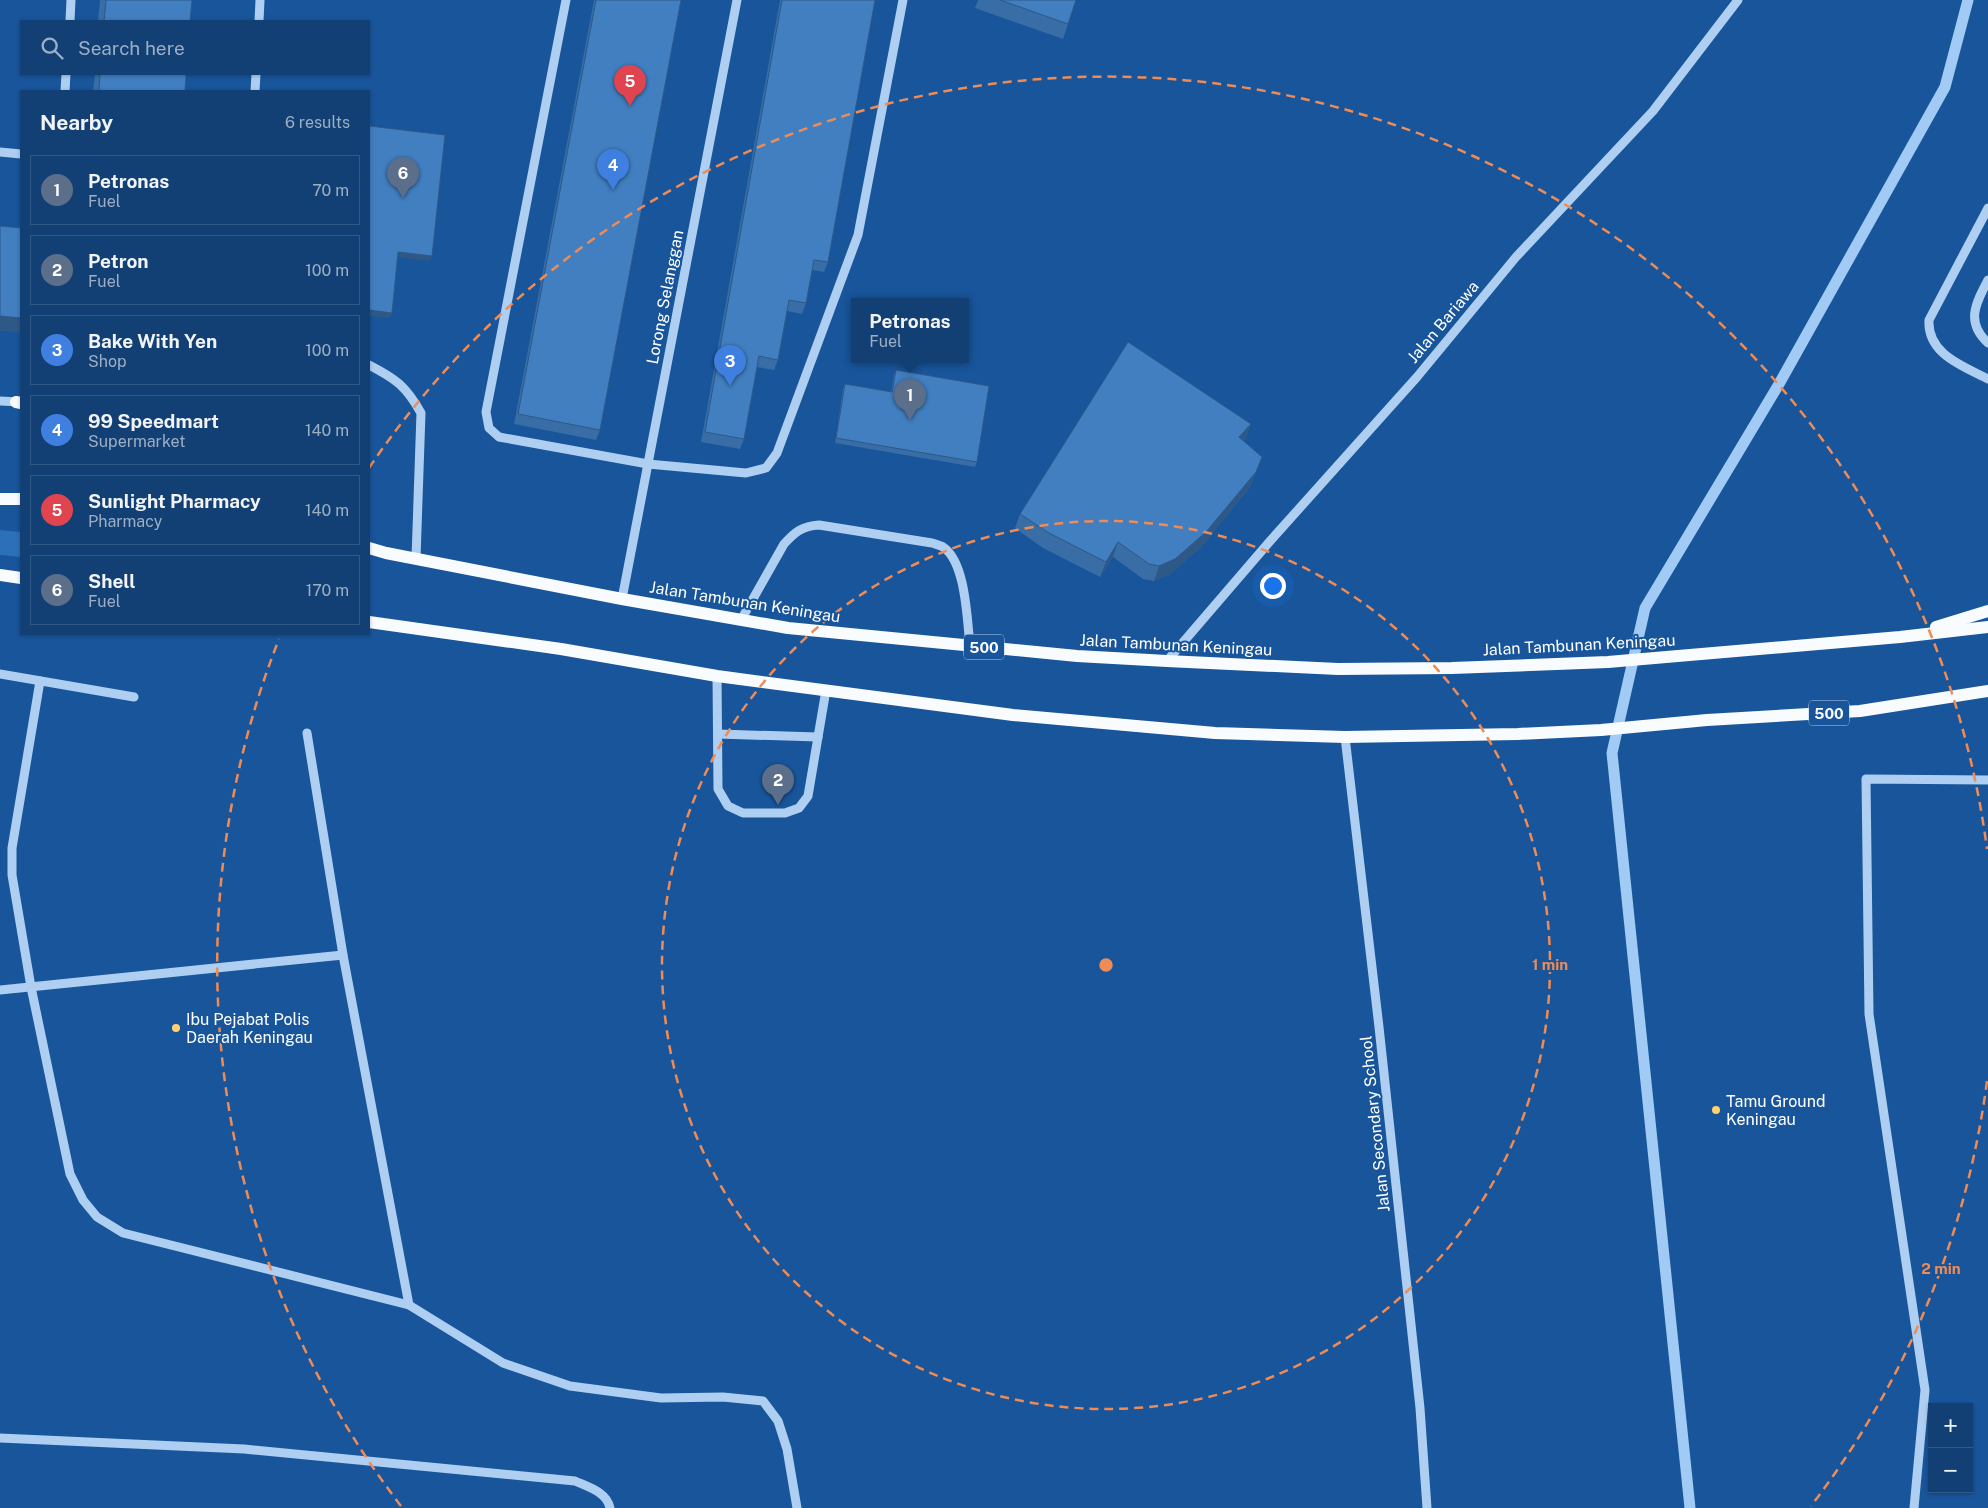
<!DOCTYPE html>
<meta charset="utf-8">
<style>
:root{--surface:#124074;--page:#1f4b7c;--text:#f1f3f6;--muted:#9cafc5;--line:#315986;--accent:#8bbbb9}
body{margin:0;font-family:"Public Sans",sans-serif;background:var(--page);color:var(--text)}
.controls{position:absolute;right:15px;bottom:15px;display:grid;overflow:hidden;border-radius:0px;box-shadow:0 1px 4px #0004}
.controls button{width:45px;height:45px;display:grid;place-items:center;padding:0;border:0;border-bottom:1px solid var(--line);background:var(--surface);color:var(--text);font:25px sans-serif}
.you{position:absolute;left:1272px;top:585px;width:18px;height:18px;margin:-12px;border:4px solid #fff;border-radius:50%;background:#1a73e8;box-shadow:0 0 0 8px #1a73e833}
.badge{display:grid;place-items:center;width:32px;height:32px;border-radius:50%;background:var(--accent);color:#fff;font-size:16px;font-weight:700}
.pin{position:absolute;translate:-50% -41px;filter:drop-shadow(0 1px 2px #0008)}
.pin::after{content:'';position:absolute;top:26px;width:18px;height:15px;background:inherit;clip-path:polygon(0 0,100% 0,50% 100%)}
.popup{position:absolute;left:851px;top:298px;width:118px;height:65px;box-sizing:border-box;display:grid;place-content:center;border-radius:0px;background:var(--surface);filter:drop-shadow(0 1px 4px #0005);font-size:16px;white-space:nowrap;color:var(--muted)}
.popup b{font-size:19px;color:var(--text)}
.popup::after{content:'';position:absolute;left:50%;top:100%;margin-left:-10px;border:10px solid transparent;border-top-color:var(--surface)}
.list{margin:0;padding:0;list-style:none}
h2{display:flex;justify-content:space-between;align-items:center;height:65px;margin:0;padding:0 20px;font-size:21px}
h2 small{font-size:16px;font-weight:400;color:var(--muted)}
.list li{display:grid;grid-template-columns:32px 1fr auto;gap:15px;align-items:center;box-sizing:border-box;height:70px;margin:0 10px 10px;padding:0 10px;border:1px solid var(--line);border-radius:0px}
.list b{display:block;font-size:19px;white-space:nowrap}
.list p{margin:0;font-size:16px;white-space:nowrap;color:var(--muted)}
.list em{font-size:16px;font-style:normal;color:var(--muted)}
.icon{flex:none;width:28px;height:28px;fill:none;stroke:currentColor;stroke-width:2;stroke-linecap:round;stroke-linejoin:round}
.map{position:relative;flex:none;width:1988px;height:1508px;overflow:hidden}
.search{position:absolute;background:var(--surface);box-shadow:0 1px 4px #0004;left:20px;top:20px;width:350px;height:55px;display:flex;align-items:center;gap:12px;box-sizing:border-box;padding:0 18px;border-radius:0px;color:var(--muted);font-size:19px}
.panel{position:absolute;background:var(--surface);box-shadow:0 1px 4px #0004;left:20px;top:90px;width:350px;height:545px;border-radius:0px}
.map>svg:first-child{display:block}
.green{fill:#2c70b9}
.lines{fill:none;stroke-linecap:round;stroke-linejoin:round}
.stream{stroke:#a1caf4;stroke-width:11}
.minor{stroke:#aecff2;stroke-width:9}
.major{stroke:#f9fcff;stroke-width:12}
.wall{fill:#386da6}
.shaded-wall{fill:#2e5987}
.building{fill:#417fc1;stroke:#2e5987}
.ring{fill:none;stroke:#ef8b55;stroke-width:2.5;stroke-dasharray:9 6}
.poi-dot{fill:#ffd16f;stroke:#18559b;stroke-width:2}
.labels{text-anchor:middle;dominant-baseline:central;stroke-width:4;stroke-linejoin:round;paint-order:stroke}
.shield{fill:#18559b;stroke:#bacce1;stroke-width:1}
.shield-label{font-size:15px;font-weight:bold;fill:#fff}
.street-label{font-size:16px;fill:#fff;stroke:#18559b}
.poi-label{font-size:16px;fill:#fff;stroke:#18559b;text-anchor:start}
.centre{fill:#ef8b55;stroke:#18559b;stroke-width:2.5}
.ring-label{font-size:15px;text-anchor:middle;font-weight:bold;fill:#ef8b55;stroke:#18559b;stroke-width:4;stroke-linejoin:round;paint-order:stroke}
</style>
<div class="map">
<svg width="1988" height="1508" viewBox="0 0 1988 1508">
<rect width="100%" height="100%" fill="#18559b"/>
<!-- green -->
<path class="green" d="M 0,530 L 21,532 L 21,557 L 0,555 Z"/>
<g class="lines">
<!-- stream -->
<path class="stream" d="M 1690,1508 L 1612,753 L 1645,608 L 1779,384 L 1945,87 L 1968,0"/>
<!-- minor -->
<g class="minor">
<path d="M 566,0 L 486,412 L 489,428 L 499,437 L 648,464 L 746,473 L 766,468 L 777,453 L 858,235 L 903,0"/>
<path d="M 70,21 L 71,0"/>
<path d="M 259,21 L 260,0"/>
<path d="M 65,91 L 66,74"/>
<path d="M 255,91 L 256,74"/>
<path d="M 0,152 L 21,154"/>
<path d="M 1988,208 L 1929,320 C 1927,354 1963,366 1988,379"/>
<path d="M 1988,280 C 1976,303 1965,322 1988,343"/>
<path d="M 369,365 C 396,379 406,386 421,413 L 416,558"/>
<path d="M 0,401 L 20,402"/>
<path d="M 622,599 L 737,0"/>
<path d="M 741,620 L 784,544 C 795,532 802,526 819,525 L 932,543 C 935,544 940,545 943,547 C 966,562 967,620 970,646"/>
<path d="M 1167,661 L 1271,540 L 1417,377 L 1516,257 L 1653,111 L 1738,0"/>
<path d="M 0,674 L 134,697"/>
<path d="M 717,676 L 718,789 L 728,806 L 743,813 L 785,813 L 799,808 L 808,796 L 826,690"/>
<path d="M 40,681 L 12,848 L 12,875 L 31,987 L 70,1174 L 83,1200 L 97,1217 L 123,1233 L 409,1305 L 503,1363 L 570,1386 L 661,1398 L 723,1397 L 763,1401 L 778,1421 L 787,1449 L 797,1508"/>
<path d="M 307,733 L 343,955 L 409,1305"/>
<path d="M 718,734 L 818,737"/>
<path d="M 1345,737 L 1379,1027 L 1420,1408 L 1427,1508"/>
<path d="M 0,990 L 343,955"/>
<path d="M 0,1438 L 244,1449 L 575,1481 C 588,1487 607,1492 610,1508"/>
<path d="M 1914,1508 L 1925,1390 L 1869,1014 L 1866,779 L 1988,780"/>
</g>
<!-- major -->
<g class="major">
<path d="M 16,402 L 21,403"/>
<path d="M 0,499 L 21,499"/>
<path d="M 369,548 L 386,553 L 622,599 L 788,628 L 1077,656 L 1167,661 L 1338,669 L 1452,668 L 1608,662 L 1900,637 L 1988,627"/>
<path d="M 0,575 L 21,578"/>
<path d="M 369,622 L 561,649 L 717,676 L 1013,715 L 1215,733 L 1345,737 L 1518,734 L 1601,730 L 1707,720 L 1860,711 L 1988,691"/>
<path d="M 1936,627 L 1988,611"/>
</g>
</g>
<!-- wall -->
<g class="wall">
<path d="M 100,0 L 192,0 L 190,21 L 98,21 Z"/>
<path d="M 594,0 L 681,0 L 600,430 L 596,440 L 514,424 Z"/>
<path d="M 780,0 L 875,0 L 828,262 L 824,272 L 812,270 L 806,303 L 802,314 L 787,311 L 778,360 L 774,370 L 757,367 L 744,439 L 740,449 L 701,442 Z"/>
<path d="M 978,0 L 1076,0 L 1063,39 L 975,8 Z"/>
<path d="M 95,74 L 186,74 L 185,91 L 93,91 Z"/>
<path d="M 896,370 L 977,462 L 975,467 L 835,443 L 843,389 L 845,384 L 891,392 L 894,375 Z"/>
<path d="M 1251,424 L 1245,439 L 1243,441 L 1262,457 L 1250,487 L 1201,547 L 1170,574 L 1154,581 L 1143,579 L 1113,557 L 1100,577 L 1043,548 L 1015,528 L 1020,514 Z"/>
</g>
<!-- shaded-wall -->
<g class="shaded-wall">
<path d="M 398,252 L 432,256 L 430,261 L 396,257 Z"/>
<path d="M 369,310 L 392,313 L 390,318 L 369,316 Z"/>
<path d="M 0,316 L 21,318 L 21,330 L 20,333 L 0,331 Z"/>
<path d="M 1251,424 L 1245,439 L 1234,452 L 1239,437 Z"/>
<path d="M 1262,457 L 1250,487 L 1201,547 L 1170,574 L 1154,581 L 1159,566 Z"/>
<path d="M 1118,542 L 1113,557 L 1100,577 L 1106,562 Z"/>
</g>
<!-- building -->
<g class="building">
<path d="M 106,0 L 192,0 L 190,21 L 104,21 Z"/>
<path d="M 596,0 L 681,0 L 600,430 L 518,414 Z"/>
<path d="M 782,0 L 875,0 L 828,262 L 814,260 L 806,303 L 789,300 L 778,360 L 759,356 L 744,439 L 705,432 Z"/>
<path d="M 1000,0 L 1076,0 L 1068,24 Z"/>
<path d="M 100,74 L 186,74 L 185,91 L 99,91 Z"/>
<path d="M 369,126 L 445,135 L 432,256 L 398,252 L 392,313 L 369,310 Z"/>
<path d="M 0,226 L 21,228 L 21,318 L 0,316 Z"/>
<path d="M 1128,342 L 1251,424 L 1239,437 L 1262,457 L 1256,472 L 1206,532 L 1175,559 L 1159,566 L 1149,564 L 1118,542 L 1106,562 L 1049,533 L 1020,514 Z"/>
<path d="M 896,370 L 989,386 L 977,462 L 836,438 L 845,384 L 892,392 Z"/>
</g>
<!-- distance rings -->
<g class="ring">
<circle cx="1106" cy="965" r="444"/>
<path d="M1987 1081A889 889 0 0 1 1811 1506M401 1506A889 889 0 0 1 279 639M369 468A889 889 0 0 1 1987 849"/>
</g>
<!-- markers -->
<g class="poi-dot">
<circle cx="176" cy="1028" r="5"/>
<circle cx="1716" cy="1110" r="5"/>
</g>
<g class="labels">
<!-- shield labels -->
<g class="shield">
<rect x="964" y="634.5" width="40" height="25" rx="4"/>
<rect x="1809" y="700.5" width="40" height="25" rx="4"/>
</g>
<g class="shield-label">
<text x="984" y="647">500</text>
<text x="1829" y="713">500</text>
</g>
<!-- street labels -->
<g class="street-label">
<text transform="translate(665 297) rotate(-79)">Lorong Selanggan</text>
<text transform="translate(1443 322) rotate(-50)">Jalan Bariawa</text>
<text transform="translate(745 602) rotate(9)">Jalan Tambunan Keningau</text>
<text transform="translate(1176 645) rotate(3)">Jalan Tambunan Keningau</text>
<text transform="translate(1579 645) rotate(-3)">Jalan Tambunan Keningau</text>
<text transform="translate(1375 1124) rotate(-96)">Jalan Secondary School</text>
</g>
<!-- poi labels -->
<g class="poi-label">
<text x="186" y="1019">Ibu Pejabat Polis<tspan x="186" dy="18">Daerah Keningau</tspan></text>
<text x="1726" y="1101">Tamu Ground<tspan x="1726" dy="18">Keningau</tspan></text>
</g>
</g>
<circle cx="1106" cy="965" r="8" class="centre"/>
<g class="ring-label">
<text x="1550" y="970">1 min</text>
<text x="1941" y="1274">2 min</text>
</g>
</svg>
<div class="controls">
<button>+</button>
<button>−</button>
</div>
<div class="you"></div>
<div class="pin badge" style="left:910px;top:420px;background:#5c6f8a">1</div>
<div class="popup"><b>Petronas</b>Fuel</div>
<div class="pin badge" style="left:778px;top:805px;background:#5c6f8a">2</div>
<div class="pin badge" style="left:730px;top:386px;background:#3f7fe0">3</div>
<div class="pin badge" style="left:613px;top:190px;background:#3f7fe0">4</div>
<div class="pin badge" style="left:630px;top:106px;background:#e0444e">5</div>
<div class="pin badge" style="left:403px;top:198px;background:#5c6f8a">6</div>
<div class="search"><svg class="icon" aria-label="search" viewBox="0 0 24 24"><circle cx="10" cy="10" r="6"/><path d="M15 15l6 6"/></svg>Search here</div>
<section class="panel">
<h2>Nearby<small>6 results</small></h2>
<ul class="list">
<li><span class="badge" style="background:#5c6f8a">1</span><div><b>Petronas</b><p>Fuel</p></div><em>70 m</em></li>
<li><span class="badge" style="background:#5c6f8a">2</span><div><b>Petron</b><p>Fuel</p></div><em>100 m</em></li>
<li><span class="badge" style="background:#3f7fe0">3</span><div><b>Bake With Yen</b><p>Shop</p></div><em>100 m</em></li>
<li><span class="badge" style="background:#3f7fe0">4</span><div><b>99 Speedmart</b><p>Supermarket</p></div><em>140 m</em></li>
<li><span class="badge" style="background:#e0444e">5</span><div><b>Sunlight Pharmacy</b><p>Pharmacy</p></div><em>140 m</em></li>
<li><span class="badge" style="background:#5c6f8a">6</span><div><b>Shell</b><p>Fuel</p></div><em>170 m</em></li>
</ul>
</section>
</div>
